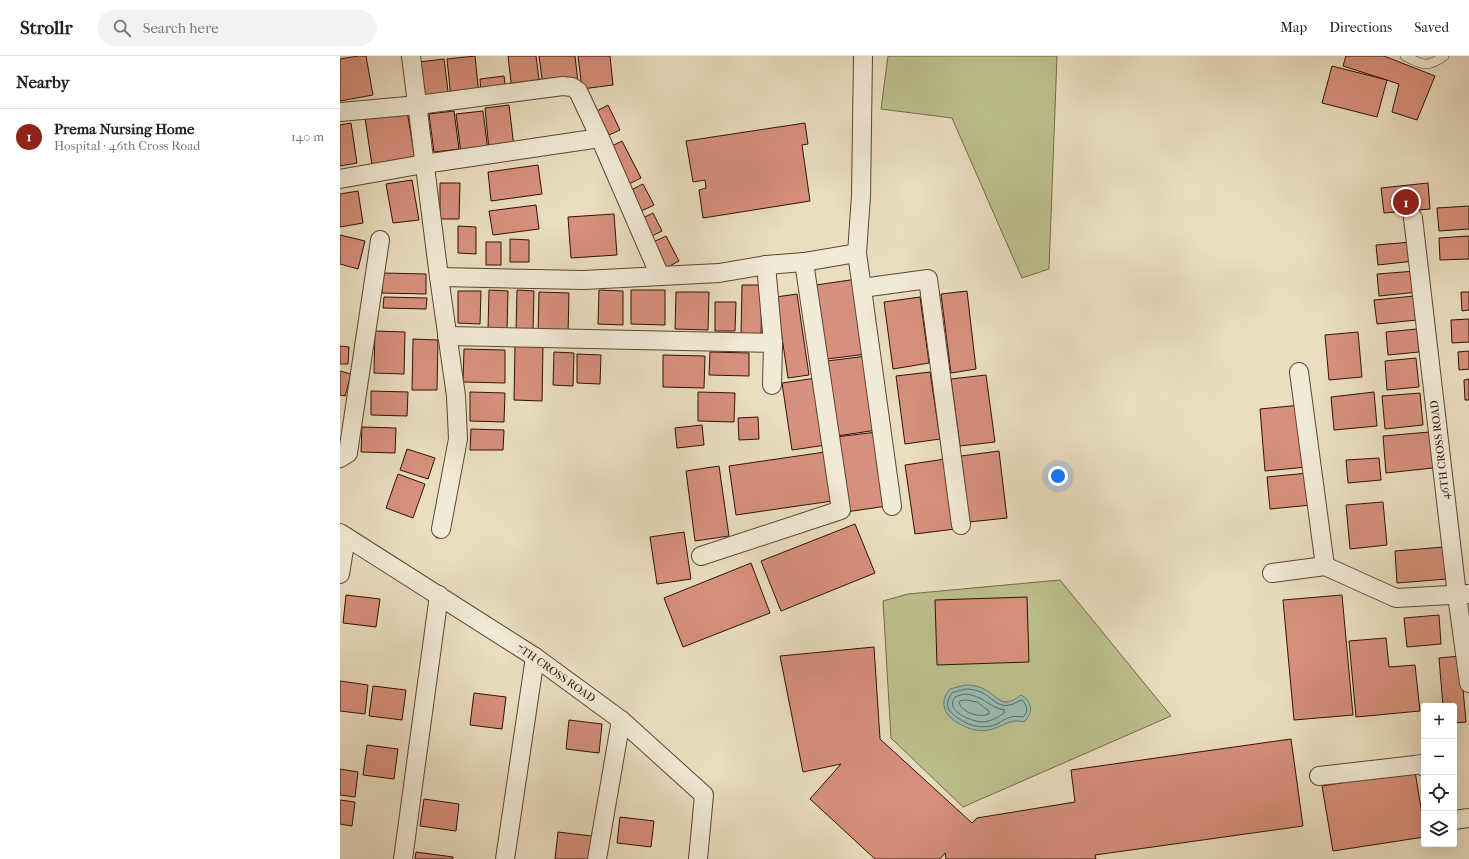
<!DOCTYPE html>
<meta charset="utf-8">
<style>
:root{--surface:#fff;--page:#f2f2f2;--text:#222;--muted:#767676;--line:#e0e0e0;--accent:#8f2418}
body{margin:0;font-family:"IM FELL French Canon",serif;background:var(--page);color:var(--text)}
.controls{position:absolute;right:12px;bottom:12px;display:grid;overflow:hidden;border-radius:4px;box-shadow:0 4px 16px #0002}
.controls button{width:36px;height:36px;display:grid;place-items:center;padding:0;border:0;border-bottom:1px solid var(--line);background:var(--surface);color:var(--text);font:20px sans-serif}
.you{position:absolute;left:718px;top:420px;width:14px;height:14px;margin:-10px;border:3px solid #fff;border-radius:50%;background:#1a73e8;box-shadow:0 0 0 6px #1a73e833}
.badge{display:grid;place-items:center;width:26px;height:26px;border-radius:50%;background:var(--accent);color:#fff;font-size:13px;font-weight:700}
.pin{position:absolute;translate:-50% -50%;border:2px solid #fff;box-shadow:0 1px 4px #0006}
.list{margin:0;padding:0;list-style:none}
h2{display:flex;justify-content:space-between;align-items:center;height:52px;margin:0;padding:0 16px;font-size:17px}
h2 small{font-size:13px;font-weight:400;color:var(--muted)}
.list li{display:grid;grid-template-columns:26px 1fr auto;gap:12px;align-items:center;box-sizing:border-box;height:56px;padding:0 16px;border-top:1px solid var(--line)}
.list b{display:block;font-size:15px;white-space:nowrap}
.list p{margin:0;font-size:13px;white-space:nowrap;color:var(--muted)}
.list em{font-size:13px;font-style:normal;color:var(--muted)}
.icon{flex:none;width:22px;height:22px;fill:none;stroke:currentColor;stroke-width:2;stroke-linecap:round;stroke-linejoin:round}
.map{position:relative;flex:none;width:1129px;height:803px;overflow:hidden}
header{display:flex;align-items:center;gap:24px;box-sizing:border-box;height:56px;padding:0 20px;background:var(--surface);border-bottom:1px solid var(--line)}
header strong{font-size:19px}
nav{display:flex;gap:22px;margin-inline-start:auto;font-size:14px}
.search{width:280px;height:36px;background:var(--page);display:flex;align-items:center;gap:10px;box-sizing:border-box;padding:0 14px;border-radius:22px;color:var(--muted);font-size:15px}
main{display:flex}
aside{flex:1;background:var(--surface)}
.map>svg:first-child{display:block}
.green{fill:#bcc08e;stroke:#766948}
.water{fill:#98bcb3;stroke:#6e786d}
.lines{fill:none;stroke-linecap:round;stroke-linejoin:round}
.shore{stroke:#64675b;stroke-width:1}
.building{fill:#d7907d;stroke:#301203}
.lane-casing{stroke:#5e4532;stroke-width:10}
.street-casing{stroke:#5e4532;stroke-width:20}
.lane{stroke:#f1ead6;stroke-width:9}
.street{stroke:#f1ead6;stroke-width:18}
.labels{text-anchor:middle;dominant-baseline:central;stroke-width:3.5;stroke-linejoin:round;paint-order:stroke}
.street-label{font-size:11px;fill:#301203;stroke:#f1ead6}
</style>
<header>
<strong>Strollr</strong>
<div class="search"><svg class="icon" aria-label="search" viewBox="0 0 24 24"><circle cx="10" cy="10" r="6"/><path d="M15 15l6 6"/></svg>Search here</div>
<nav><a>Map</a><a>Directions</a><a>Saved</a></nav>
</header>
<main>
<aside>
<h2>Nearby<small></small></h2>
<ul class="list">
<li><span class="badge">1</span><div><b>Prema Nursing Home</b><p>Hospital · 46th Cross Road</p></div><em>140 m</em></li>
</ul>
</aside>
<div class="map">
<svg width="1129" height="803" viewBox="0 0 1129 803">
<rect width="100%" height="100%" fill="#eadec0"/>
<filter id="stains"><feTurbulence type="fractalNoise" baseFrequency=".005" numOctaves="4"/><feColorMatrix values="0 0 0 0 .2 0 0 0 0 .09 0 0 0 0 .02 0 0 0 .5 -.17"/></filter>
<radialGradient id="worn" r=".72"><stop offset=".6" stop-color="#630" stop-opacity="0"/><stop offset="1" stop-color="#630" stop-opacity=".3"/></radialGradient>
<!-- green -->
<g class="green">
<path d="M 548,0 L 717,0 L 709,213 L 682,222 L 612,62 L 541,53 Z"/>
<path d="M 720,524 L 831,660 L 623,751 L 551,682 L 543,545 L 568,538 Z"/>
</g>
<!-- water -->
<path class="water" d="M 625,629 C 632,629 638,630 644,633 C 659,641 662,654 681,639 C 692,645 694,656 684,666 C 673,663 668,667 658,671 C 646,677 631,675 620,668 C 614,665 607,660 605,653 C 602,645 605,639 610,633 Z"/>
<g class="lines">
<!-- shore -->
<g class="shore">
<path d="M 626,633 C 631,633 636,634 641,636 C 652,641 657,652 670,649 C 674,648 678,645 682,644 C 687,649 689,656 683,661 C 671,659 667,662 657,668 C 646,673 631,671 621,664 C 617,662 612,658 609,654 C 606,648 608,642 612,637 Z"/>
<path d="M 625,638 C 643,639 648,651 664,654 L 664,657 C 657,662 650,666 641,666 C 631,665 604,655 615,641 Z"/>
<path d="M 626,644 L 637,646 L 649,655 L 649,658 C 639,662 623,657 619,647 L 620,645 Z"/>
</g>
</g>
<!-- building -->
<g class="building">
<path d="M 18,0 L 26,0 L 33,39 L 0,45 L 0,3 Z"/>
<path d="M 135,0 L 139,39 L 111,42 L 107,3 Z"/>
<path d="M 168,0 L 196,0 L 200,31 L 172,34 Z"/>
<path d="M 199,0 L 235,0 L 238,26 L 203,31 Z"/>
<path d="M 238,0 L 270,0 L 273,29 L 242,33 Z"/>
<path d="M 1006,0 L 1044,0 L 1095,20 L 1077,64 L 1052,56 L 1059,28 L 1003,10 Z"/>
<path d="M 104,3 L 109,43 L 83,46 L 79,6 Z"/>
<path d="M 992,10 L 1047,24 L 1037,61 L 982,47 Z"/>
<path d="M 164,20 L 166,35 L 141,38 L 140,23 Z"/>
<path d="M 169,49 L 174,91 L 149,94 L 145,52 Z"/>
<path d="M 268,49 L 280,74 L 265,81 L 253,57 Z"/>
<path d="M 67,55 L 75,102 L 32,109 L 25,62 Z"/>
<path d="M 114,55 L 119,93 L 94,96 L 89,58 Z"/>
<path d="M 143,55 L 148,95 L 121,97 L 116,58 Z"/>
<path d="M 11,67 L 17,107 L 0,110 L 0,69 Z"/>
<path d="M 465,67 L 468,88 L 462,89 L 470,145 L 363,162 L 359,134 L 366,132 L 365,124 L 353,126 L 346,85 Z"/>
<path d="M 282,85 L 301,122 L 287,129 L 268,92 Z"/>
<path d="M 198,109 L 202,138 L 151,145 L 148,116 Z"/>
<path d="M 72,124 L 79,164 L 53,167 L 46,128 Z"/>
<path d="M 100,127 L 120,127 L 119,163 L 100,163 Z"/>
<path d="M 1088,127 L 1090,153 L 1044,157 L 1041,132 Z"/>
<path d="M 303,128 L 314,149 L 299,156 L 289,135 Z"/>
<path d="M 18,135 L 23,167 L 0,171 L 0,138 Z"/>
<path d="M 196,149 L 199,173 L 153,179 L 149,155 Z"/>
<path d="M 1129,150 L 1129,173 L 1099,175 L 1097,152 Z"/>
<path d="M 313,157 L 322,175 L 306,183 L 297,165 Z"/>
<path d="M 274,158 L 277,199 L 231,202 L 228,161 Z"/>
<path d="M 118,170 L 136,171 L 136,198 L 118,197 Z"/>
<path d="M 0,179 L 25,185 L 18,213 L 0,208 Z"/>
<path d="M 326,180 L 339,205 L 324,213 L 311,187 Z"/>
<path d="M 1129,180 L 1129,203 L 1100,204 L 1099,182 Z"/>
<path d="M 170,183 L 189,184 L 189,206 L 170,206 Z"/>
<rect x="146" y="186" width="15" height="23"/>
<path d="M 1072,186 L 1074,205 L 1038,209 L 1036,189 Z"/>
<path d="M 1076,215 L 1079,236 L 1039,240 L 1037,218 Z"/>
<path d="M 43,217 L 86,218 L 86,238 L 42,237 Z"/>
<path d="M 517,223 L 527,298 L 487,303 L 476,229 Z"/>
<path d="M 402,229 L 422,229 L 421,280 L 401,280 Z"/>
<path d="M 149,234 L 168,235 L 167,274 L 148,274 Z"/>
<path d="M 177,234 L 194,235 L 193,275 L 176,274 Z"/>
<path d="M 259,234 L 283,235 L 283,269 L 258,268 Z"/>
<path d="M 291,234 L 325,234 L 325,269 L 291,268 Z"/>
<path d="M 118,235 L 141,235 L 140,268 L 118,267 Z"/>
<path d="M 627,235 L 636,313 L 611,317 L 601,238 Z"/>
<path d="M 199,236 L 229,237 L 228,279 L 198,278 Z"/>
<path d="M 336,236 L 369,236 L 368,274 L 335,273 Z"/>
<path d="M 1121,236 L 1129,236 L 1129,254 L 1122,255 Z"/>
<path d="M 457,238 L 469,319 L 448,322 L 436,241 Z"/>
<path d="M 1074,240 L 1077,264 L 1037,268 L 1034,244 Z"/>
<path d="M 44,241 L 87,242 L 86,253 L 43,252 Z"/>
<path d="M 580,241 L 589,307 L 553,313 L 544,246 Z"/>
<path d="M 375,246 L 396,246 L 395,275 L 375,275 Z"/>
<path d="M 1129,263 L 1129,286 L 1112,287 L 1111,264 Z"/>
<path d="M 1077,273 L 1079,296 L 1048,299 L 1046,276 Z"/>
<path d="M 35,275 L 65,276 L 64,318 L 34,317 Z"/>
<path d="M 1018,276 L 1022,321 L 989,324 L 985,279 Z"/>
<path d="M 73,283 L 98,284 L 97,334 L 72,334 Z"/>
<path d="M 0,290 L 9,291 L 8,308 L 0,308 Z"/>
<path d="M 175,290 L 203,291 L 202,345 L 174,344 Z"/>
<path d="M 124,293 L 165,294 L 165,327 L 123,326 Z"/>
<path d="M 1129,295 L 1129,313 L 1119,314 L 1118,296 Z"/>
<path d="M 214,296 L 234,297 L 233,330 L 213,329 Z"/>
<path d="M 370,296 L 409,297 L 409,320 L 369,319 Z"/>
<path d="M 237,298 L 261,299 L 260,328 L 237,327 Z"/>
<path d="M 323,299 L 365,300 L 364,332 L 323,331 Z"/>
<path d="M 527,300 L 537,374 L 497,380 L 487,305 Z"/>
<path d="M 1076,302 L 1079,331 L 1047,334 L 1045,305 Z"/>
<path d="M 0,315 L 11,318 L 5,340 L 0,339 Z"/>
<path d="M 590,316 L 600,383 L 565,388 L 556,320 Z"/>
<path d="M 646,319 L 655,386 L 620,390 L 611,323 Z"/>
<path d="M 476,322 L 486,389 L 452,394 L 442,327 Z"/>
<path d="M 1129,323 L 1129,344 L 1125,344 L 1124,324 Z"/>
<path d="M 31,335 L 68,336 L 67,360 L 31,359 Z"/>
<path d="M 130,336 L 165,337 L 164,366 L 130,365 Z"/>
<path d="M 358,336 L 395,337 L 394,366 L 358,365 Z"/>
<path d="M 1034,336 L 1037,370 L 994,374 L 991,341 Z"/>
<path d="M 1080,337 L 1083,369 L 1045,373 L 1042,340 Z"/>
<path d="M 961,349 L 967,411 L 925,415 L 920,353 Z"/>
<path d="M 418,361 L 419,383 L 399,384 L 398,362 Z"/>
<path d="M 362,369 L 364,389 L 337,392 L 335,372 Z"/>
<path d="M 22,371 L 56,372 L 55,397 L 21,396 Z"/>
<path d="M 131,373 L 164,374 L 163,394 L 130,394 Z"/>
<path d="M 537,376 L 547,450 L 506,456 L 496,381 Z"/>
<path d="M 1090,376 L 1093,412 L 1046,417 L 1043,380 Z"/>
<path d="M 67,393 L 95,402 L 88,423 L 60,414 Z"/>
<path d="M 659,395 L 667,462 L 629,466 L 621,400 Z"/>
<path d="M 485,396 L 492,445 L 396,459 L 389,410 Z"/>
<path d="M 1039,402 L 1041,424 L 1008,427 L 1006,404 Z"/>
<path d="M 605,403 L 615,473 L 575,478 L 565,409 Z"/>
<path d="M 379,410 L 389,480 L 355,485 L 346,415 Z"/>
<path d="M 968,417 L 971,449 L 930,453 L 927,421 Z"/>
<path d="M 58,418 L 85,428 L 73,462 L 46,452 Z"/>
<path d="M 1043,446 L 1047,489 L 1010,493 L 1006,449 Z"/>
<path d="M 515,468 L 535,517 L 441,555 L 421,505 Z"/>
<path d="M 344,476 L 351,523 L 317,528 L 310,481 Z"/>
<path d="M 1104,491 L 1107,523 L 1057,527 L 1055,495 Z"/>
<path d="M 411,507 L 430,557 L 343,591 L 324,542 Z"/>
<path d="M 6,539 L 40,543 L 36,571 L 3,567 Z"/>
<path d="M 1002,539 L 1013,659 L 954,664 L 943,544 Z"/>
<path d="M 687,541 L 689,606 L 597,609 L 595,544 Z"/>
<path d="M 1099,559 L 1101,588 L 1067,591 L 1064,562 Z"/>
<path d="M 1046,582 L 1049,611 L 1075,609 L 1080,655 L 1016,661 L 1009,585 Z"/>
<path d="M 534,591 L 540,683 L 632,767 L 637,762 L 735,746 L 731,714 L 951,683 L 963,770 L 755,799 L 756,803 L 606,803 L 605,797 L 600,803 L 535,803 L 470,743 L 501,708 L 463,716 L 440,600 Z"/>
<path d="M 1120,600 L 1126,666 L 1114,667 L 1114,650 L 1103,650 L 1099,602 Z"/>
<path d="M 0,625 L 28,629 L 25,658 L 0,655 Z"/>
<path d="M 33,630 L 66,634 L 62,664 L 29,660 Z"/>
<path d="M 134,637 L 166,641 L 162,673 L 130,669 Z"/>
<path d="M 229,664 L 262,668 L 259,697 L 226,693 Z"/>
<path d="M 27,689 L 58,693 L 54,723 L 23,719 Z"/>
<path d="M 0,713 L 18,716 L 15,741 L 0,739 Z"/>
<path d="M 1075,715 L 1084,771 L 1084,781 L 993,795 L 982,730 Z"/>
<path d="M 84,743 L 119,748 L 116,775 L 80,770 Z"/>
<path d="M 0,744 L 15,746 L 12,770 L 0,768 Z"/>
<path d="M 280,761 L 314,765 L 311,791 L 277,787 Z"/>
<path d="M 218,776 L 252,780 L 249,803 L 215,803 Z"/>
<path d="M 76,796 L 113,801 L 113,803 L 75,803 Z"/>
</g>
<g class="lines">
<!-- lane casing -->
<g class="lane-casing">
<path id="lane" d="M 1065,0 C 1082,9 1088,12 1104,0"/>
</g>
<!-- street casing -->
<g class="street-casing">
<g id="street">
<path d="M 71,0 L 99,221 L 116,340 L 118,383 L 101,473"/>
<path d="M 0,56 L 78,49 L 223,30 L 232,31 L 238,35 L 260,82 L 320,220"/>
<path d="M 0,123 L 84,108 L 260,82"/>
<path d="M 1073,162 L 1117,539 L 1129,627"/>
<path d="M 517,197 L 552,450"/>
<path d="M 426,209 L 433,287 L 432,329"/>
<path d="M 99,221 L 244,224 L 379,217 L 426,209 L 464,206 L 517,197 L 521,140 L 523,0"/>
<path d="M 522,232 L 588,223 L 621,469"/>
<path d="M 107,280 L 433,287"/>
<path d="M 959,316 L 985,510"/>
<path d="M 0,402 L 8,397 L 40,184"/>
<path d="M 0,477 L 195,601 L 281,664 L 364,739 L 358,803"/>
<path d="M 361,500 L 501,454 L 464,206"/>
<path d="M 932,517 L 985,510 L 1056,542 L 1128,538"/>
<path d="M 0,518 L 6,481"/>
<path d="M 979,720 L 1075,709 L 1081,708 L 1084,711"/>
<path d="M 1114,764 L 1129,762"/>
<path d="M 63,803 L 99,539"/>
<path d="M 165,803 L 195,601"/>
<path d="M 257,803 L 281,664"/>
</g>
</g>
<!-- lane -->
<use href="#lane" class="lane"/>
<!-- street -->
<use href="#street" class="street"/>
</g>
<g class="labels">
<!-- street labels -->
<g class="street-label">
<text transform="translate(1100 394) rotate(-97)">46TH CROSS ROAD</text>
<text transform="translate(216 617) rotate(35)">7TH CROSS ROAD</text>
</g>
</g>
<rect width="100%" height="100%" filter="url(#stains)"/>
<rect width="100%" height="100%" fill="url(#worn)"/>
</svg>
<div class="controls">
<button>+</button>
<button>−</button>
<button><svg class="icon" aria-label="locate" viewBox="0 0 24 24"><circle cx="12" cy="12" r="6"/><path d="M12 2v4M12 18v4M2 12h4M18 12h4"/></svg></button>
<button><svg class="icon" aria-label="layers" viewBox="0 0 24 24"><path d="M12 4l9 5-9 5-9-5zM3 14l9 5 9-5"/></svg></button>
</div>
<div class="you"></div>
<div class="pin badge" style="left:1066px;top:146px">1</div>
</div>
</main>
